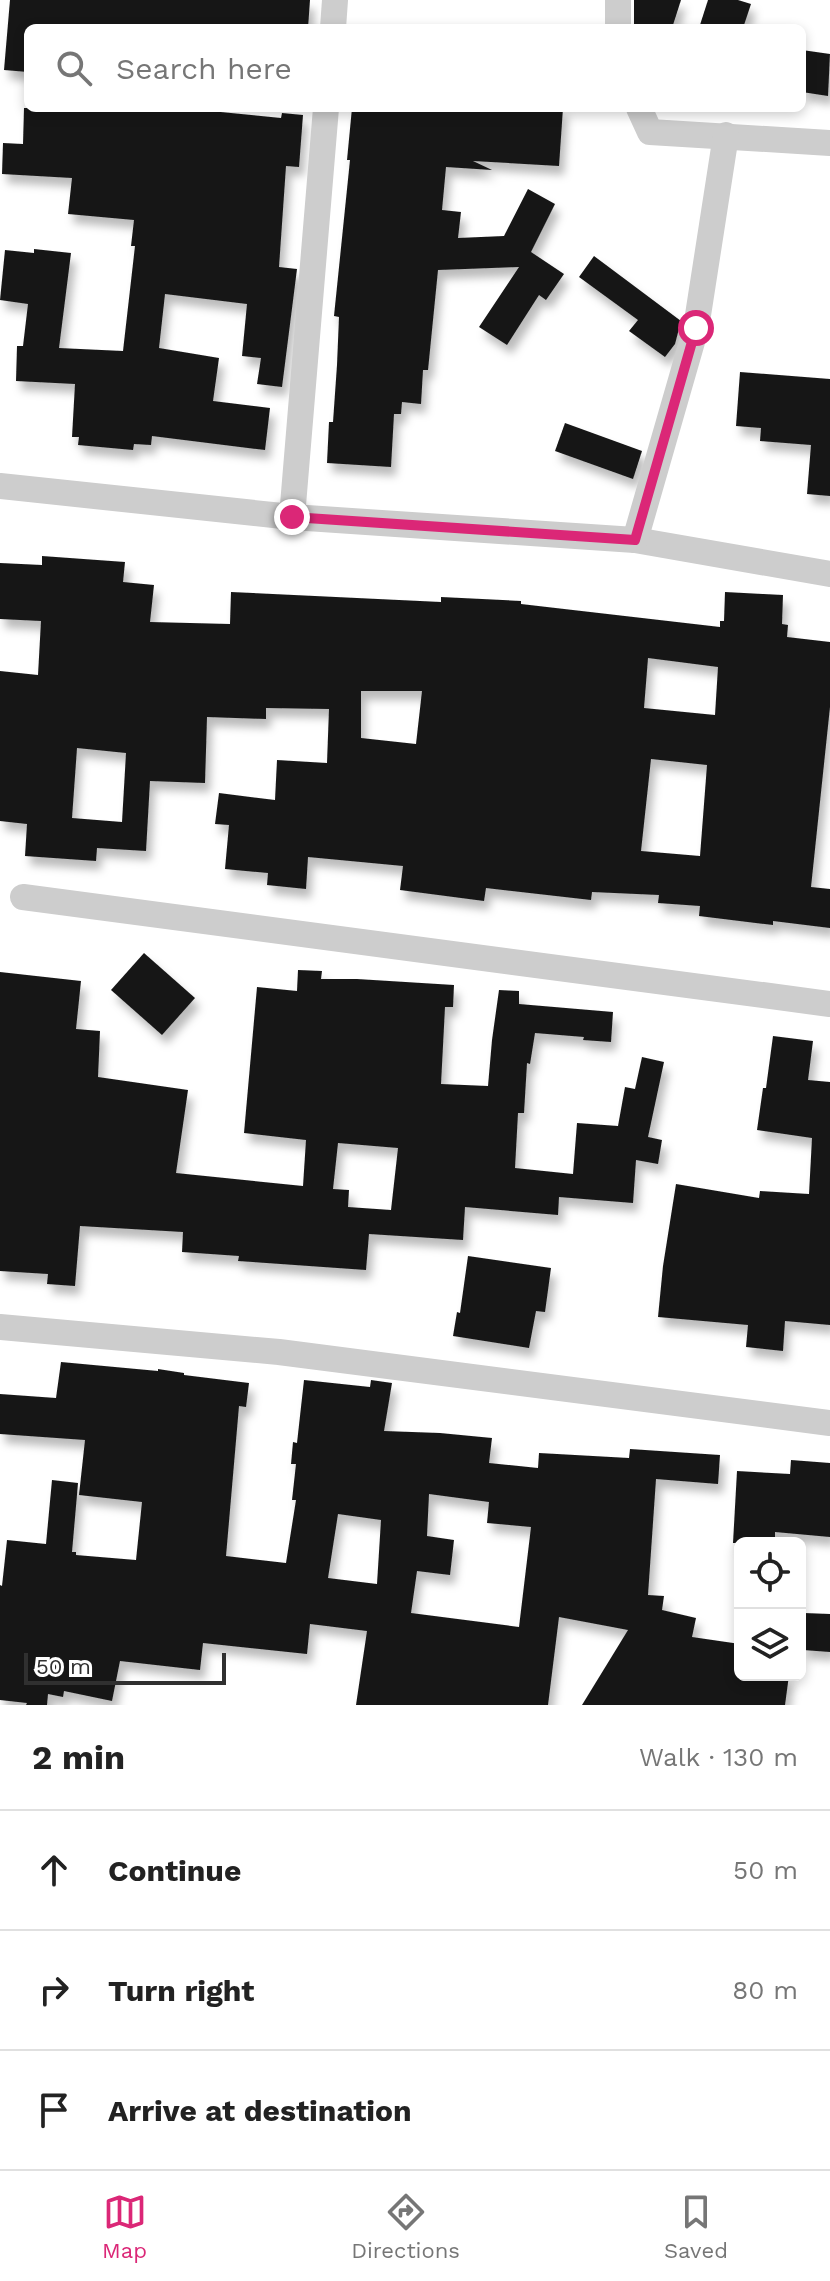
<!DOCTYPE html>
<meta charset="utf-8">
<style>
:root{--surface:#fff;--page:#f6f6f6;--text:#222;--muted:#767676;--line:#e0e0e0;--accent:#db2777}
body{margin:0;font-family:"Work Sans",sans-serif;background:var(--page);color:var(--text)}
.controls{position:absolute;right:24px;bottom:24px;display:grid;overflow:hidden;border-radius:12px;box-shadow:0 4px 12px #0003}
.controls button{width:72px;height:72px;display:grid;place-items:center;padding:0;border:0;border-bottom:2px solid var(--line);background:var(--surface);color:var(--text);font:40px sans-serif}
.scale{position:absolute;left:24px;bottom:20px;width:202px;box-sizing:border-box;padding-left:8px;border:4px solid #303030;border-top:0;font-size:22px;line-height:28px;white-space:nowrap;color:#303030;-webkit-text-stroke:6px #fff;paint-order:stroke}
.stop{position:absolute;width:24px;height:24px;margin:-18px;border:6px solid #db2777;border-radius:50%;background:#fff}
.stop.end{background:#db2777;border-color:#fff;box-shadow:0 2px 8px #0008}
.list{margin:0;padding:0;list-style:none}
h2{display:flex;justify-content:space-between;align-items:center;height:104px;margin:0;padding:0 32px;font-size:34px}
h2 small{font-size:26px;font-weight:400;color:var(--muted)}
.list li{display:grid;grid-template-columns:52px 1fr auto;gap:24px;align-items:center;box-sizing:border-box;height:120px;padding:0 32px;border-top:2px solid var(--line)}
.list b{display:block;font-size:30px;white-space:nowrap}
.list em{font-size:26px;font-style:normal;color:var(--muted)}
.icon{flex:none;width:44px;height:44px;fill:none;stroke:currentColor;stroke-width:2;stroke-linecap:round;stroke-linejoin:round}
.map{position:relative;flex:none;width:830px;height:1705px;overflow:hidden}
.search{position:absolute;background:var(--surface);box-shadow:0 4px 12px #0003;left:24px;right:24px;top:24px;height:88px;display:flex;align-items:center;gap:20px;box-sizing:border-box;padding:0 28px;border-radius:12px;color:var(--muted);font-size:30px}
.sheet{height:464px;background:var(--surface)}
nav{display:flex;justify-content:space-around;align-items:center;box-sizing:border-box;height:112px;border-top:2px solid var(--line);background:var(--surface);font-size:22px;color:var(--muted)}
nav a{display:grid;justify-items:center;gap:4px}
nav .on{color:var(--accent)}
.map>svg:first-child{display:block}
.building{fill:#171717;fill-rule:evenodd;filter:url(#shadow)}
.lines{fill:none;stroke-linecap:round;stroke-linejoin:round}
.minor{stroke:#cdcdcd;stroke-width:26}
.route{stroke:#db2777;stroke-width:10}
</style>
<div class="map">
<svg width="830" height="1705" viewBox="0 0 830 1705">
<defs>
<filter id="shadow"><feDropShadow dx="5" dy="9" stdDeviation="4" flood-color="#0004"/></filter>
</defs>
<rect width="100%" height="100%" fill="#fff"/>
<!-- building -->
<g class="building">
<path d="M 10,0 L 310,0 L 308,28 L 28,28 L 28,72 L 4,70 Z"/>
<path d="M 634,0 L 681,0 L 672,28 L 634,28 Z"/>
<path d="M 708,0 L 738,0 L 751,4 L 743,28 L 699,28 Z"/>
<path d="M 802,50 L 830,54 L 828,96 L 802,92 Z"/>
<path d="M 24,108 L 180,108 L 281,118 L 282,113 L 303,115 L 299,167 L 286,166 L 279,267 L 297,269 L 282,387 L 257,384 L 261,358 L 242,356 L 247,304 L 165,294 L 159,348 L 219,358 L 213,401 L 270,408 L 265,450 L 152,436 L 151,445 L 134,444 L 133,450 L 78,445 L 79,437 L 72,437 L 75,384 L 16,381 L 17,346 L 23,346 L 28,304 L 0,300 L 5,250 L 34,253 L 34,249 L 71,253 L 59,348 L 123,351 L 135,246 L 131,246 L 134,220 L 68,214 L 72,178 L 2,174 L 3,143 L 23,144 Z"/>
<path d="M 352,108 L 563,108 L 559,166 L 473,161 L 492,170 L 446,167 L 442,210 L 461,212 L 458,238 L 504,236 L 528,189 L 555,204 L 531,252 L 564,274 L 546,300 L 539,295 L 507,345 L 479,327 L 519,267 L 438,270 L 428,370 L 423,370 L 421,404 L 402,402 L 401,414 L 394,414 L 391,467 L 327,463 L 329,422 L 333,422 L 337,365 L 339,317 L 334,316 L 350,160 L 347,160 Z"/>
<path d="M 594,256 L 681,321 L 675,344 L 665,357 L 629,331 L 638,320 L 579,277 Z"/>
<path d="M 740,372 L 830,379 L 830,496 L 807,494 L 811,445 L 760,441 L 761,428 L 736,426 Z"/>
<path d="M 565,423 L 642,451 L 633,479 L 555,451 Z"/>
<path d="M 42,556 L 125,562 L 123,582 L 154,585 L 150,622 L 230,624 L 231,592 L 441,602 L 441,597 L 521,601 L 521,604 L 720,627 L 720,621 L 724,621 L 725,592 L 783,595 L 782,624 L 788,625 L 787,637 L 830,642 L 830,707 L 811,887 L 830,889 L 830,928 L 773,921 L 773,925 L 699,916 L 700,906 L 658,903 L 659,895 L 592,892 L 591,900 L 486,888 L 484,901 L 400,890 L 403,866 L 308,857 L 306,889 L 267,885 L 268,873 L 225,869 L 229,825 L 215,824 L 219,793 L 275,800 L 277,760 L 327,763 L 329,709 L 266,708 L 266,719 L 207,717 L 205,783 L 150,781 L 146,851 L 97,848 L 96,861 L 25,856 L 27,824 L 0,821 L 0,671 L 38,675 L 41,621 L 0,619 L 0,563 L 42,565 ZM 648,658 L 718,667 L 715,715 L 644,708 ZM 361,691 L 422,691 L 416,744 L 361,738 ZM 77,748 L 126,753 L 122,822 L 72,818 ZM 651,759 L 707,765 L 700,856 L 641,851 Z"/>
<path d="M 144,953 L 195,998 L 162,1035 L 111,990 Z"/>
<path d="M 298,970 L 322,971 L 321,979 L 357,979 L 454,985 L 453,1007 L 445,1007 L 441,1084 L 488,1086 L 492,1040 L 499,990 L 519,991 L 519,1004 L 613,1012 L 611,1042 L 583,1040 L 584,1037 L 535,1033 L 530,1064 L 527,1063 L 524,1113 L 518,1113 L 515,1168 L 573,1174 L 577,1123 L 618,1126 L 625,1087 L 635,1089 L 642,1057 L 664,1062 L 648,1137 L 662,1140 L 658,1164 L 636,1160 L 633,1203 L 559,1197 L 558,1215 L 465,1207 L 463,1240 L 369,1234 L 366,1270 L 238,1261 L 239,1256 L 182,1252 L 183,1232 L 80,1226 L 75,1286 L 47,1284 L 48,1274 L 0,1271 L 0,972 L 81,981 L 76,1029 L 100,1031 L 98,1077 L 188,1090 L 176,1173 L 303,1186 L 306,1140 L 244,1133 L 257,987 L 297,991 ZM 338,1143 L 398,1148 L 391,1210 L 348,1207 L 349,1190 L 333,1189 Z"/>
<path d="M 773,1036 L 813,1041 L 808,1080 L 830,1082 L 830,1325 L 785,1321 L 783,1351 L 746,1347 L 748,1325 L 658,1317 L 663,1266 L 676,1184 L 759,1198 L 760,1191 L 809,1194 L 812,1138 L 757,1130 L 763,1088 L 766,1088 Z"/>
<path d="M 468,1256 L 551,1268 L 545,1312 L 536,1311 L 529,1348 L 453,1336 L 457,1312 L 460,1313 Z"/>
<path d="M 61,1362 L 158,1371 L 158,1369 L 184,1373 L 184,1375 L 249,1383 L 246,1407 L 239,1406 L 226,1556 L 286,1563 L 296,1500 L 292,1500 L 296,1464 L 291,1464 L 293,1442 L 297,1443 L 304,1380 L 370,1387 L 371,1380 L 392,1383 L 384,1431 L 440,1433 L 492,1438 L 489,1463 L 538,1468 L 539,1453 L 629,1458 L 630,1449 L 720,1455 L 718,1484 L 656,1479 L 648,1595 L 664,1596 L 662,1610 L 696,1618 L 692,1637 L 740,1644 L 740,1675 L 789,1675 L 785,1705 L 582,1705 L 628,1630 L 559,1617 L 548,1705 L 356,1705 L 367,1631 L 310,1624 L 307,1654 L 203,1643 L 200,1670 L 120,1661 L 112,1701 L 64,1691 L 63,1697 L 48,1694 L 47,1705 L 26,1705 L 27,1703 L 0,1700 L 0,1585 L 2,1586 L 7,1540 L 46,1544 L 52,1480 L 78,1483 L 72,1552 L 76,1552 L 76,1555 L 136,1560 L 142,1502 L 79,1495 L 85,1440 L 0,1434 L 0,1394 L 56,1398 ZM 429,1494 L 489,1502 L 487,1523 L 531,1527 L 519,1627 L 411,1613 L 417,1571 L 450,1575 L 454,1540 L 427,1536 ZM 338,1514 L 381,1520 L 377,1584 L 328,1578 Z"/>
<path d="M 791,1460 L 830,1463 L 830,1537 L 775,1532 L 775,1543 L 733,1543 L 737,1471 L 790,1474 Z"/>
<path d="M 804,1613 L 830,1614 L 830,1652 L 803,1650 Z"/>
</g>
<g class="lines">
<!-- minor -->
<g class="minor">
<path d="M 333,28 L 335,0"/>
<path d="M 618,28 L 618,0"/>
<path d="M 639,108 L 650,132 L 830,143"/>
<path d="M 0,486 L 292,517 L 635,540 L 830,574"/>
<path d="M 292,517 L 326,108"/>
<path d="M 635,540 L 696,328 L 726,135"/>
<path d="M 23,897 L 830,1004"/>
<path d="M 0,1327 L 279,1352 L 830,1423"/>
</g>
</g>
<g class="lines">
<!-- route -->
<path class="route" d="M 292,517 L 635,540 L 696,328"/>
</g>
</svg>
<div class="controls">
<button><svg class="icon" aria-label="locate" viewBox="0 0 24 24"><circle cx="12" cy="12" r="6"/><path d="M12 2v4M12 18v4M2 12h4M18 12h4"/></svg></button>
<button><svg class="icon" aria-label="layers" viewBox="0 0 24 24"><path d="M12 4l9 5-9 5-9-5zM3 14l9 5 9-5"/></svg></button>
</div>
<div class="scale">50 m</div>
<div class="stop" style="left:696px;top:328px"></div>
<div class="stop end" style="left:292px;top:517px"></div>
<div class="search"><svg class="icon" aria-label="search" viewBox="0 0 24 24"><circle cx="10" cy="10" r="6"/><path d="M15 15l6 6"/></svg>Search here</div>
</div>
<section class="sheet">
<h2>2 min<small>Walk · 130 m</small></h2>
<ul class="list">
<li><svg class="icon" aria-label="ahead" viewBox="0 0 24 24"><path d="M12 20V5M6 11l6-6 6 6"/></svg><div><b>Continue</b></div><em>50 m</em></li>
<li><svg class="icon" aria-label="right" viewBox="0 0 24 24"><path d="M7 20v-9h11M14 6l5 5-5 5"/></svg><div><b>Turn right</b></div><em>80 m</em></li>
<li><svg class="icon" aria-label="arrive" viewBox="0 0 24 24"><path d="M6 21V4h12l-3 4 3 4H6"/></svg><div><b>Arrive at destination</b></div></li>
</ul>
</section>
<nav>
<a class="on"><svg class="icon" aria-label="map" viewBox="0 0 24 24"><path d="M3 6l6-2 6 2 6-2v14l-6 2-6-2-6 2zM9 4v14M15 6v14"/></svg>Map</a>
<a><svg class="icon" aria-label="directions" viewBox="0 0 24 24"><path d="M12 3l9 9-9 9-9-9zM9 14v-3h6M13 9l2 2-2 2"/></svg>Directions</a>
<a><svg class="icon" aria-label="saved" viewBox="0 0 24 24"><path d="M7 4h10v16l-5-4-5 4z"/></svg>Saved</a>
</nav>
